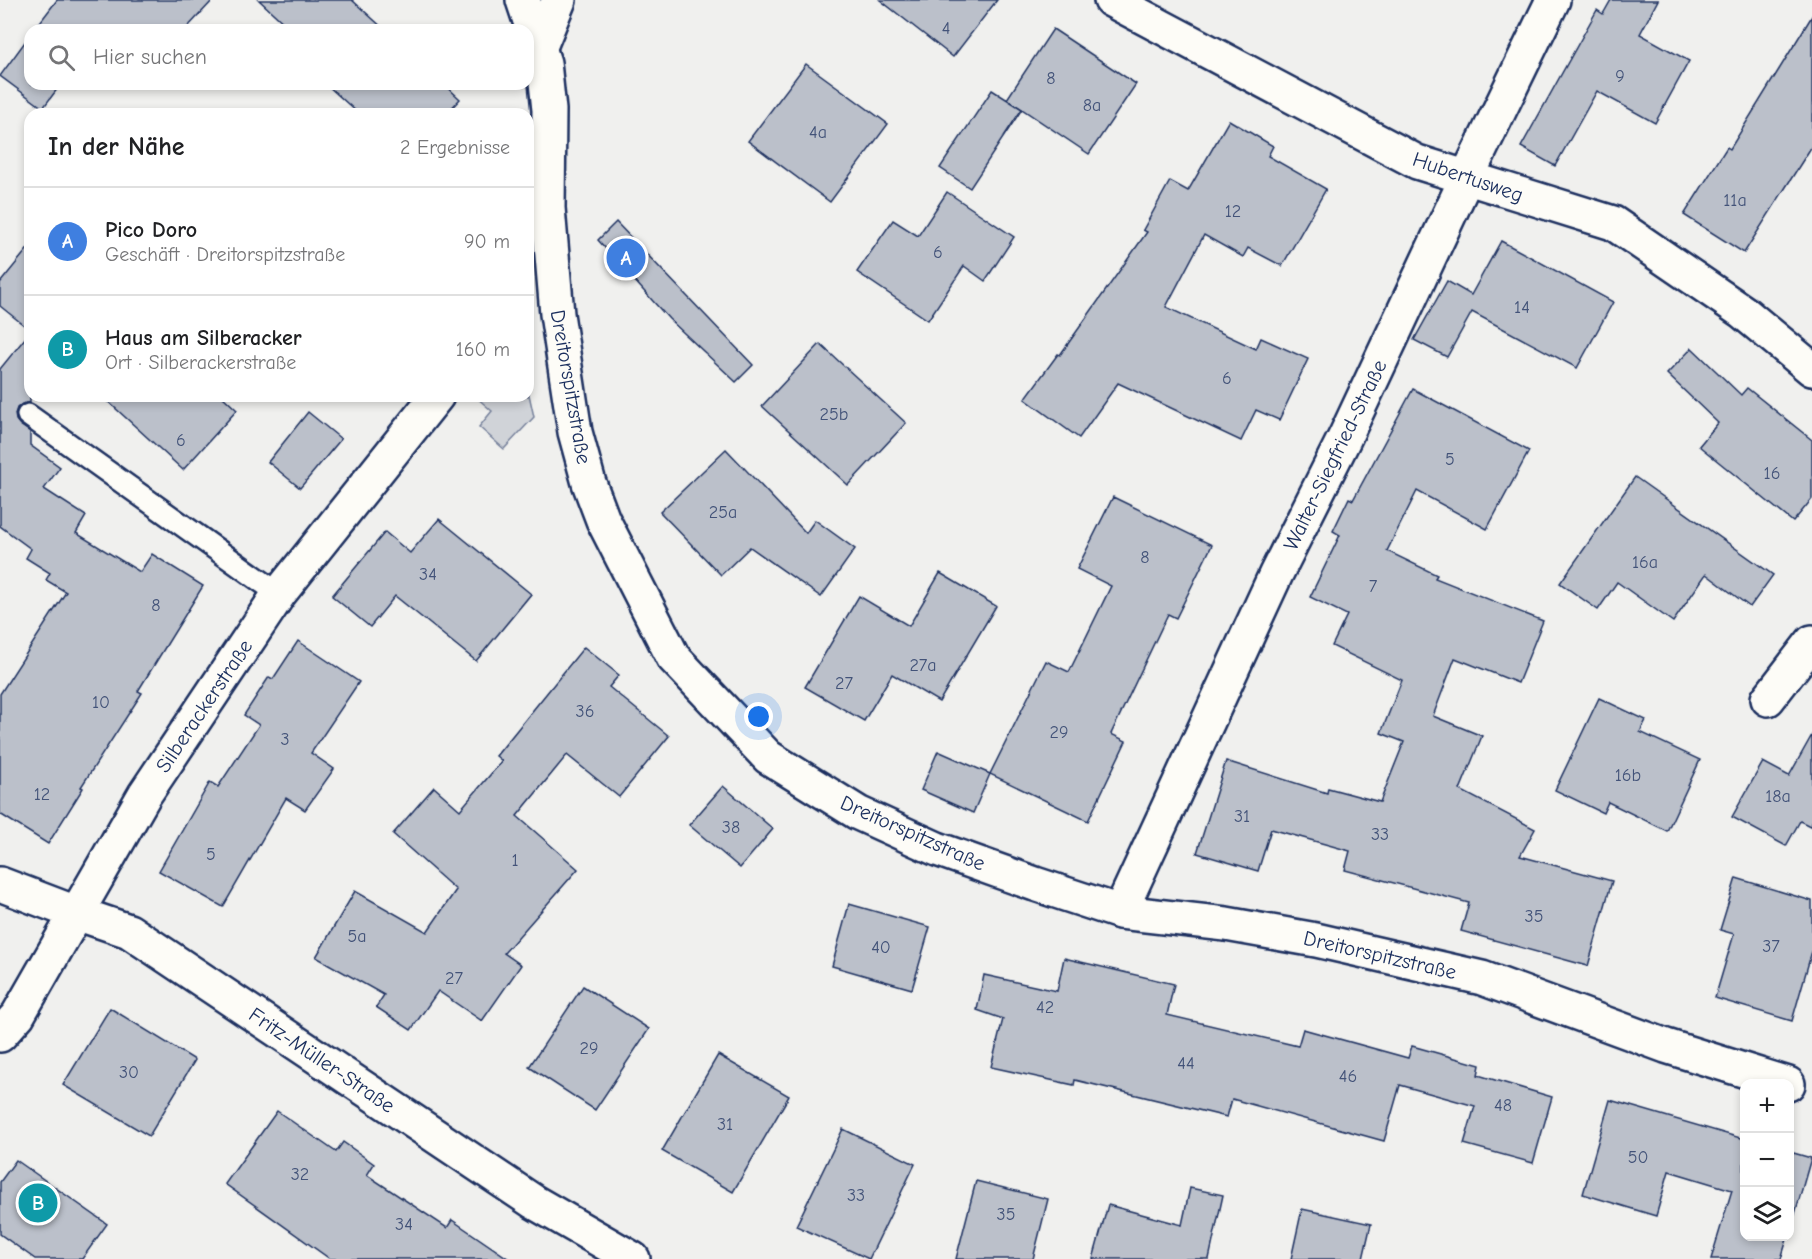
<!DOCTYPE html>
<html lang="de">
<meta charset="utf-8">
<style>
:root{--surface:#fff;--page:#f6f6f6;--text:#202124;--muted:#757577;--line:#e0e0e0;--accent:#b45309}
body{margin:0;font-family:"Comic Neue",sans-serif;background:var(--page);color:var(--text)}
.controls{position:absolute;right:18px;bottom:18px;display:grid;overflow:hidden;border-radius:12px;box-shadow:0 3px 9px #0003}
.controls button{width:54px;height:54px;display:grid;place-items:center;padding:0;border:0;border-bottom:2px solid var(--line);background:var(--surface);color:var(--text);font:30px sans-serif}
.you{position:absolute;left:759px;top:717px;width:21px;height:21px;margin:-15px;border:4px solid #fff;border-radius:50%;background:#1a73e8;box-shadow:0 0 0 9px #1a73e833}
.badge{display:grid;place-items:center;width:39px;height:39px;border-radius:50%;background:var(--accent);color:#fff;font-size:20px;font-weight:700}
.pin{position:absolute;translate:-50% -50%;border:3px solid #fff;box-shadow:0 2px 6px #0006}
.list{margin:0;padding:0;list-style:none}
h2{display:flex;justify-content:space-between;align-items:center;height:78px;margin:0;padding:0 24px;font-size:26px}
h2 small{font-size:20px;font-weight:400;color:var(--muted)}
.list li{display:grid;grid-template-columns:39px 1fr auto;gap:18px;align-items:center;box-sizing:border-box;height:108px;padding:0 24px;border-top:2px solid var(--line)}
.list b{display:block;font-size:22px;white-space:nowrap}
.list p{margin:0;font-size:20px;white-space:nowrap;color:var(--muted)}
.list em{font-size:20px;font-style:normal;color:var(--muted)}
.icon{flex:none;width:33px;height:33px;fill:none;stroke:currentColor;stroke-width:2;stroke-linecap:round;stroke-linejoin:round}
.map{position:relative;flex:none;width:1812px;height:1259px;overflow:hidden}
.search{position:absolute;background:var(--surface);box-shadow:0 3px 9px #0003;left:24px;top:24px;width:510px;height:66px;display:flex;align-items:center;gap:15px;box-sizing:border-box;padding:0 21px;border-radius:18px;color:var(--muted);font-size:22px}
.panel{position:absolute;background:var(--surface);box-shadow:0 3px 9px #0003;left:24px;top:108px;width:510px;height:294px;border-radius:18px}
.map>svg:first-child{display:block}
.green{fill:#d0d3d8;stroke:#76819b;stroke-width:1.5}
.building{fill:#bbc0ca;stroke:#1b2f5e;stroke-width:1.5}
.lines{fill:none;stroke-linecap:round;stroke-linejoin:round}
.service-casing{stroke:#1b2f5e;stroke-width:26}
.minor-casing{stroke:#1b2f5e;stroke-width:38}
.service{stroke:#fdfcf7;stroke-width:21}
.minor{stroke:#fdfcf7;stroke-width:33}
.labels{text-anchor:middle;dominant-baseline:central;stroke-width:4.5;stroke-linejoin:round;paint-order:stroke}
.number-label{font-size:18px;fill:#435379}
.street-label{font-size:21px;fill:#1b2f5e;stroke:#fdfcf7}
</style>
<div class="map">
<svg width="1812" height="1259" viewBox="0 0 1812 1259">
<rect width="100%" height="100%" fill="#f0f0ee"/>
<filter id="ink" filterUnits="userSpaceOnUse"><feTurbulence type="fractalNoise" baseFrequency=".0167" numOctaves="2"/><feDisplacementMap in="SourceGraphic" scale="12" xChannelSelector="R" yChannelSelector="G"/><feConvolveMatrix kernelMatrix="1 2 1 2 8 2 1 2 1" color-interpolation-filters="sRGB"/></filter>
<g filter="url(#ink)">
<!-- green -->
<path class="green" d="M 528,390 L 534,417 L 504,449 L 479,427 L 492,411 L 475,396 L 528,396 Z"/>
<!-- building -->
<g class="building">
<path d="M 57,0 L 213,0 L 185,30 L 34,30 Z"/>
<path d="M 259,0 L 352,0 L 385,30 L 285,30 L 288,27 Z"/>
<path d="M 880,0 L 997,0 L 953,57 Z"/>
<path d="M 1611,0 L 1658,0 L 1640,34 L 1689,61 L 1655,123 L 1597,91 L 1555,166 L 1521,147 L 1597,10 L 1603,14 Z"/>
<path d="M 1812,16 L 1812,146 L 1744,253 L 1684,215 L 1727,147 L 1730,149 Z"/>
<path d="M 1053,29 L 1136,84 L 1089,154 L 1007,99 Z"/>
<path d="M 30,35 L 30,84 L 61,84 L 43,108 L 0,76 Z"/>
<path d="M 806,64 L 888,124 L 830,202 L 748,141 Z"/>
<path d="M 326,84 L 444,84 L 460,99 L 446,114 L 359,114 Z"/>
<path d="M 992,90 L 1022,109 L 970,188 L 940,168 Z"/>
<path d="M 1229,120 L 1273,146 L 1268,156 L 1326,189 L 1282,266 L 1248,248 L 1243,257 L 1204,235 L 1166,307 L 1256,349 L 1261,338 L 1308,359 L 1279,420 L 1256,410 L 1241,441 L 1118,383 L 1079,438 L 1025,399 L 1058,354 L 1060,355 L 1147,232 L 1143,230 L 1170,181 L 1188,191 Z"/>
<path d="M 947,192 L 1014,237 L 985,281 L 964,266 L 928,320 L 857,272 L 893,220 L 918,236 Z"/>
<path d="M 616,222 L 753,365 L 736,382 L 669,319 L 598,240 Z"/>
<path d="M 1501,241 L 1613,302 L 1577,368 L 1472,312 L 1447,357 L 1414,340 L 1447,281 L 1471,295 Z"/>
<path d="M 30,246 L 30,330 L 0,306 L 0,283 Z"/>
<path d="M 30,332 L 30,403 L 22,404 L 17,408 L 15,414 L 16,420 L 20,425 L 30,432 L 30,445 L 60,467 L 44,489 L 86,516 L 76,533 L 140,572 L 152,554 L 203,586 L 138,691 L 142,693 L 81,787 L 83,788 L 48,844 L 0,814 L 0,694 L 66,592 L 46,580 L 50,573 L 26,558 L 31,549 L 0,526 L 0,369 Z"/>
<path d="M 820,344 L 906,423 L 848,485 L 762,406 Z"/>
<path d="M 1692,348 L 1741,395 L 1747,388 L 1812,440 L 1812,499 L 1793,522 L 1699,446 L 1718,423 L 1667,374 Z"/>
<path d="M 1413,389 L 1529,451 L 1487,529 L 1417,491 L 1387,551 L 1437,575 L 1435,578 L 1543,621 L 1518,683 L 1455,658 L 1433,716 L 1482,736 L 1460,790 L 1535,829 L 1520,856 L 1612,881 L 1588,966 L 1461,931 L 1469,903 L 1345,870 L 1350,851 L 1271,829 L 1258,871 L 1197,853 L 1226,761 L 1327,793 L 1328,788 L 1380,802 L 1404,742 L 1381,733 L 1402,680 L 1332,646 L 1347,615 L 1310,597 L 1340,535 L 1333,531 L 1349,498 L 1353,500 Z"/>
<path d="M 102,396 L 222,396 L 237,410 L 183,470 Z"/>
<path d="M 308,412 L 341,439 L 300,488 L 268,462 Z"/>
<path d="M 726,449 L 806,533 L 815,520 L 855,549 L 821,597 L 750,547 L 721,575 L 660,512 Z"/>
<path d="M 1635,477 L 1773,575 L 1750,607 L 1706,574 L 1673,622 L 1617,582 L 1598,610 L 1560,583 Z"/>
<path d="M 1113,497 L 1212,545 L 1176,618 L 1168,614 L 1111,734 L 1126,741 L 1088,821 L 990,774 L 1046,661 L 1069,672 L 1111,586 L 1077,569 Z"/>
<path d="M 439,519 L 531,594 L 476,661 L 395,596 L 370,627 L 332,596 L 385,532 L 410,553 Z"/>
<path d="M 940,573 L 996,606 L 939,702 L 892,674 L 864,721 L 805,687 L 859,596 L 909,626 Z"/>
<path d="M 298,641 L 359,682 L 311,753 L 334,769 L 305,810 L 286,798 L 223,907 L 159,871 L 210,782 L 218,787 L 259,725 L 244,715 L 269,677 L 273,679 Z"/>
<path d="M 584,647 L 619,675 L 609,687 L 669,736 L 619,797 L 567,755 L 517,816 L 578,869 L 504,953 L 521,965 L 482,1021 L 438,991 L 411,1030 L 376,1007 L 384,995 L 316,957 L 355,891 L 427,932 L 456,890 L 393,834 L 434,787 L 460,810 L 502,761 L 496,756 Z"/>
<path d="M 1599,698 L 1646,720 L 1640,732 L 1700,760 L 1667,831 L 1608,802 L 1603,813 L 1555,790 Z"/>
<path d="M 1812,735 L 1812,827 L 1800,821 L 1786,846 L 1732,817 L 1763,762 L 1789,776 Z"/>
<path d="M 938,751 L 990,774 L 973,813 L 921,790 Z"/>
<path d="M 723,786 L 773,829 L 740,868 L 689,825 Z"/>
<path d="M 1736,878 L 1812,901 L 1812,951 L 1792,1021 L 1715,998 L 1734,934 L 1720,930 Z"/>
<path d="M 849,904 L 930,927 L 912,989 L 832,966 Z"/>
<path d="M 1064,958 L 1174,984 L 1167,1015 L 1298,1046 L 1303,1029 L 1408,1058 L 1412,1046 L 1480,1065 L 1478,1075 L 1552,1097 L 1533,1163 L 1464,1144 L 1475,1106 L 1400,1085 L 1384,1141 L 1232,1099 L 1227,1117 L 1075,1080 L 1074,1085 L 991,1067 L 1003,1019 L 977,1010 L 984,975 L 1057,991 Z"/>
<path d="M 583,986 L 649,1029 L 595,1110 L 529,1067 Z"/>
<path d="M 110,1008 L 195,1060 L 149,1136 L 63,1085 Z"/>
<path d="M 718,1055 L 789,1096 L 733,1192 L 662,1151 Z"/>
<path d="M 1610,1100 L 1744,1139 L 1744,1236 L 1788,1236 L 1781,1259 L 1711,1259 L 1732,1190 L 1669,1171 L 1656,1216 L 1583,1194 Z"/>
<path d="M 277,1111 L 336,1152 L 343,1142 L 374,1164 L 367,1175 L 447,1228 L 452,1220 L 509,1259 L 330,1259 L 225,1184 Z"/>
<path d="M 843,1129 L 915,1164 L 869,1259 L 796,1226 Z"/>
<path d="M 1790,1152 L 1811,1158 L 1790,1231 Z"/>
<path d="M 16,1160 L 107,1224 L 82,1259 L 35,1259 L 0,1234 L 0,1182 Z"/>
<path d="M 976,1181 L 1048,1199 L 1033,1259 L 956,1259 Z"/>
<path d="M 1190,1188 L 1223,1195 L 1209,1259 L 1093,1259 L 1108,1205 L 1182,1225 Z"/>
<path d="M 1302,1209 L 1371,1224 L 1363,1259 L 1291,1259 Z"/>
</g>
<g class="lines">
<!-- service casing -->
<g class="service-casing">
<path id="service" d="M 28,415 L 279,594"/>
</g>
<!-- minor casing -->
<g class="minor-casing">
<g id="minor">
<path d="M 523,0 L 544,63 L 549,110 L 548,208 L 557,314 L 575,432 L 589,483 L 603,520 L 673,657 L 768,757 L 858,813 L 937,849 L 1035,884 L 1120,912 L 1226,924 L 1316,940 L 1482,978 L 1666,1046 L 1788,1084"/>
<path d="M 1111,0 L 1417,162 L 1613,223 L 1743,312 L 1812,369"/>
<path d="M 539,49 L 559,0"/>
<path d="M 1768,699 L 1812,642"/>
<path d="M 0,884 L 76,913 L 129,931 L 534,1202 L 633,1259"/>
<path d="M 1120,912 L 1276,574 L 1345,437 L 1466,179 L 1553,0"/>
<path d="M 0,1035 L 18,1015 L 145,794 L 279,594 L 437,396"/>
</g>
</g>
<!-- service -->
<use href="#service" class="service"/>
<!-- minor -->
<use href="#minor" class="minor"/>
</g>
</g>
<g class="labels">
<!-- number labels -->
<g class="number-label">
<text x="946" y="28">4</text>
<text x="1620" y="76">9</text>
<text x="1051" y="78">8</text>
<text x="1092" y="105">8a</text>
<text x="818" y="132">4a</text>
<text x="1735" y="200">11a</text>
<text x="1233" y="211">12</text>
<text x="938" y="252">6</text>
<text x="1522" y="307">14</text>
<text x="1227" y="378">6</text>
<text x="834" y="414">25b</text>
<text x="181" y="440">6</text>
<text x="1450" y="459">5</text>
<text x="1772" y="473">16</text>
<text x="723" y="512">25a</text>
<text x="1145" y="557">8</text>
<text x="1645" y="562">16a</text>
<text x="428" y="574">34</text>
<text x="1373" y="586">7</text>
<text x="156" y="605">8</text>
<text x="923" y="665">27a</text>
<text x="844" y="683">27</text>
<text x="101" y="702">10</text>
<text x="585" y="711">36</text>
<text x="1059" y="732">29</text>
<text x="285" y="739">3</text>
<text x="1628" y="775">16b</text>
<text x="42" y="794">12</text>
<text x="1778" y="796">18a</text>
<text x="1242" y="816">31</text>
<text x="731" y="827">38</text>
<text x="1380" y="834">33</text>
<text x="211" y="854">5</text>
<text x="515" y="860">1</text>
<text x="1534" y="916">35</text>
<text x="357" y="936">5a</text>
<text x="1771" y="946">37</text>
<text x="881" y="947">40</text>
<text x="454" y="978">27</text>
<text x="1045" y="1007">42</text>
<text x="589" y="1048">29</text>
<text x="1186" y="1063">44</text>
<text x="129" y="1072">30</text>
<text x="1348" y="1076">46</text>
<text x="1503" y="1105">48</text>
<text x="725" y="1124">31</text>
<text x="1638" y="1157">50</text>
<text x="300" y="1174">32</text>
<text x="856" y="1195">33</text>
<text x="1006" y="1214">35</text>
<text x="404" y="1224">34</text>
</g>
<!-- street labels -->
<g class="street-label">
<text transform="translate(1468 177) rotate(19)">Hubertusweg</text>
<text transform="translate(571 387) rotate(80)">Dreitorspitzstraße</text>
<text transform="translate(1335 455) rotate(-64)">Walter-Siegfried-Straße</text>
<text transform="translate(204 706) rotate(-56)">Silberackerstraße</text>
<text transform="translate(913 833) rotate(24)">Dreitorspitzstraße</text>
<text transform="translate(1380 955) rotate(13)">Dreitorspitzstraße</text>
<text transform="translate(322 1060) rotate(34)">Fritz-Müller-Straße</text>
</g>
</g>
</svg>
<div class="controls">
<button>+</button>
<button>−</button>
<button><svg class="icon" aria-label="layers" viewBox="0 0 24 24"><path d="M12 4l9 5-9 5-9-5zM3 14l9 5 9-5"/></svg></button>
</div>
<div class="you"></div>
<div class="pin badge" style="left:626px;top:258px;background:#3f7fe0">A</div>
<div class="pin badge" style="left:38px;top:1203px;background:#0f9aa8">B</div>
<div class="search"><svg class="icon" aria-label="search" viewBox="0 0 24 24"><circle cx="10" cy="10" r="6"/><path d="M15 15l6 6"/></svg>Hier suchen</div>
<section class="panel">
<h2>In der Nähe<small>2 Ergebnisse</small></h2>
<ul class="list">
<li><span class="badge" style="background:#3f7fe0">A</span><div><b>Pico Doro</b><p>Geschäft · Dreitorspitzstraße</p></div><em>90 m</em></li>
<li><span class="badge" style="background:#0f9aa8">B</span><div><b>Haus am Silberacker</b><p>Ort · Silberackerstraße</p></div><em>160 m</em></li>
</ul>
</section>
</div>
